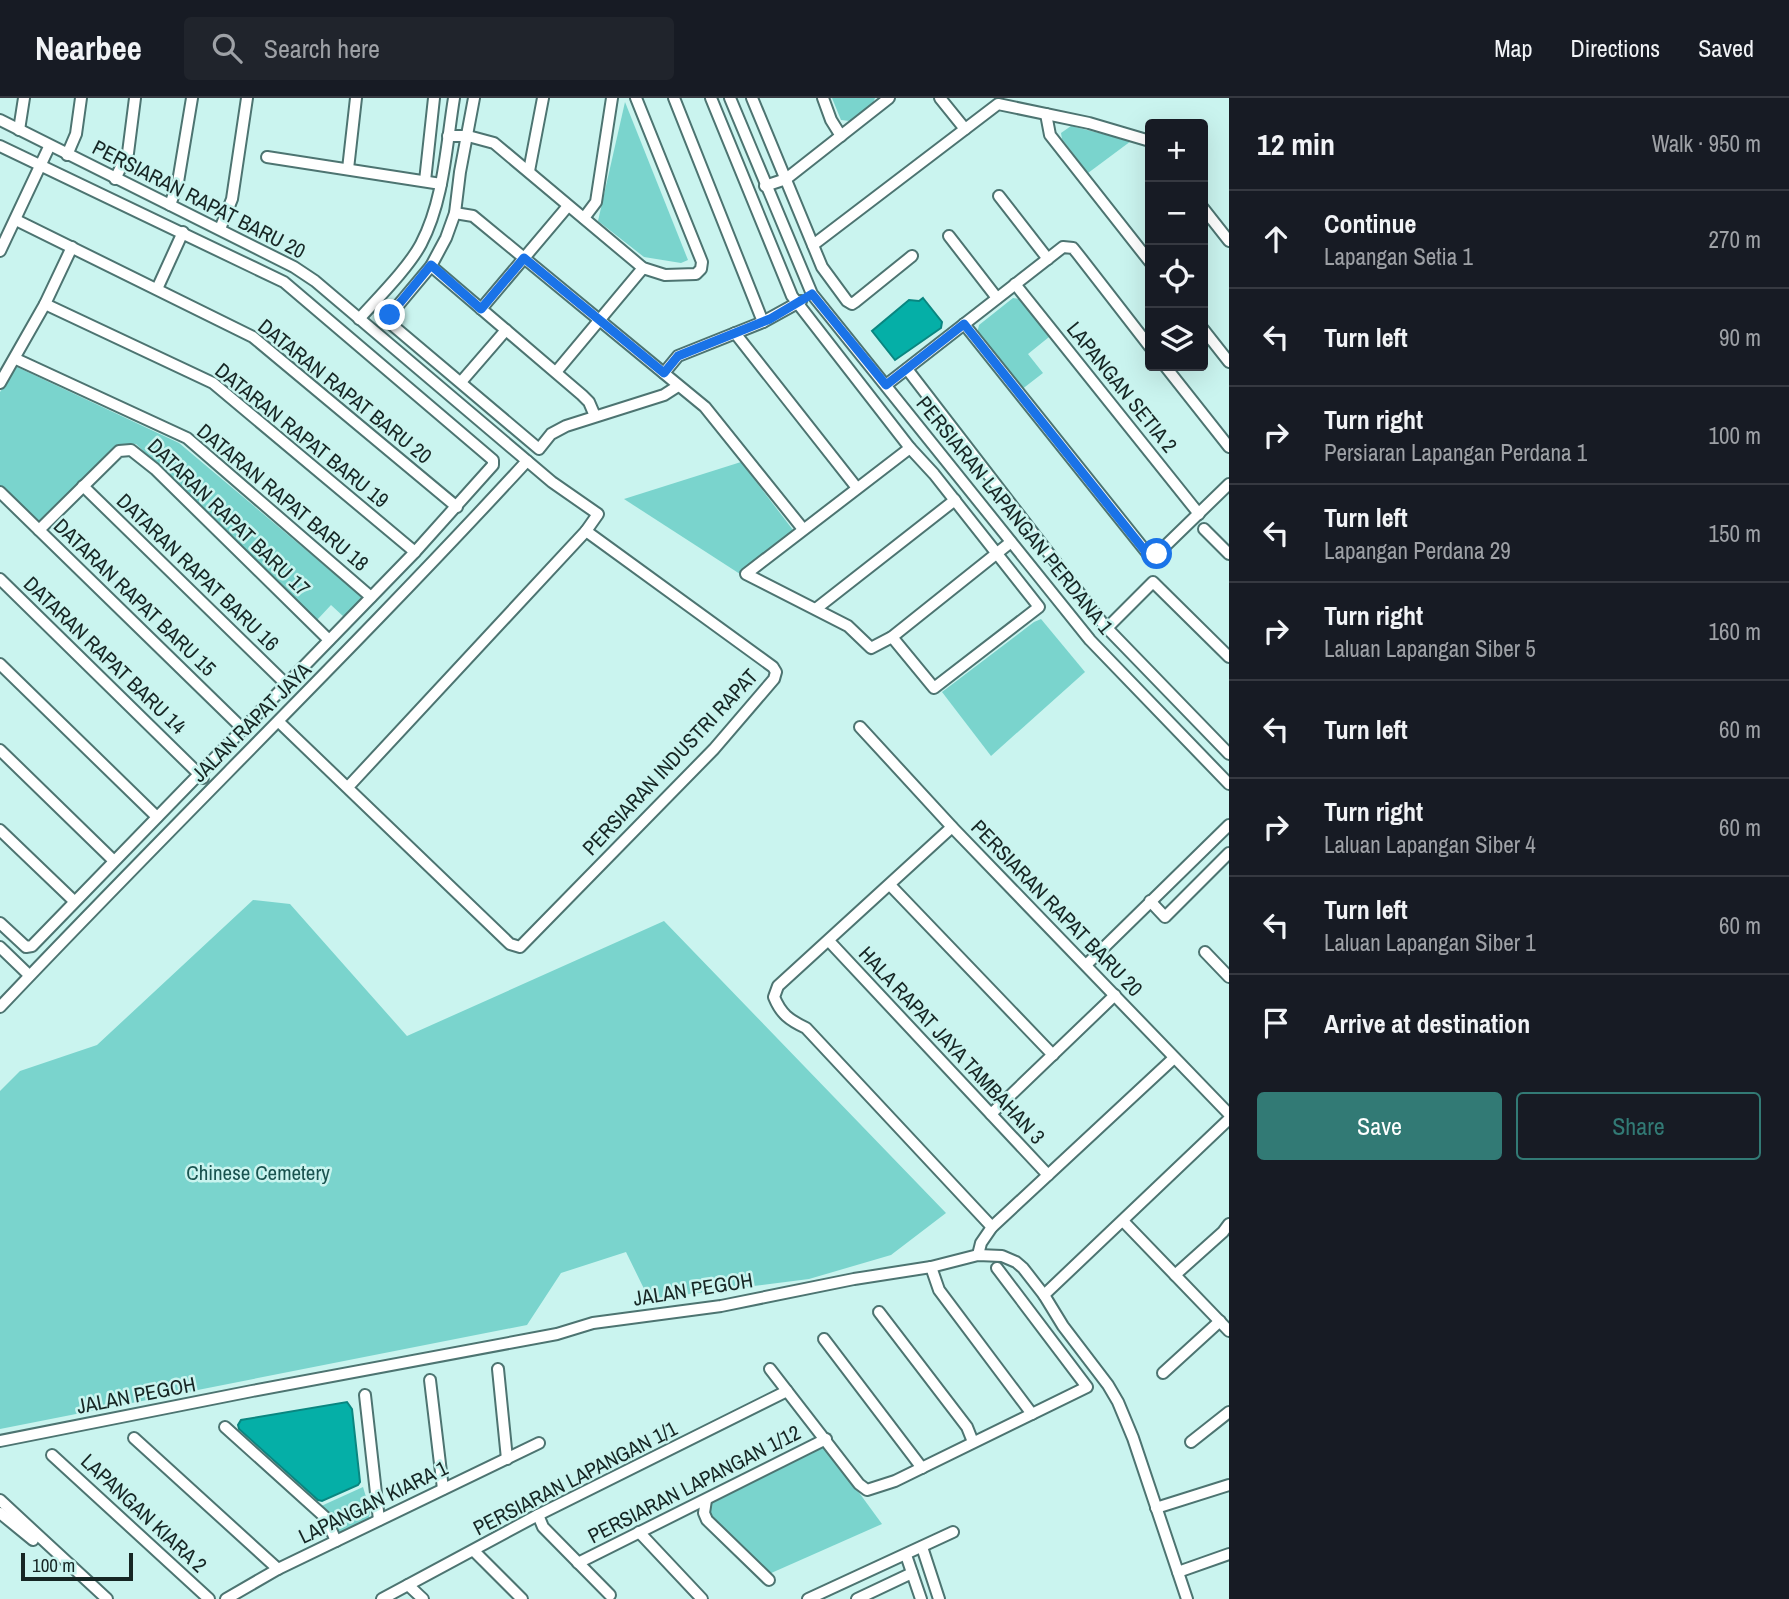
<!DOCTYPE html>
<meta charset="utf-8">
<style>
:root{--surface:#171b24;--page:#20242c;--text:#f1f3f6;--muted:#9ea1a6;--line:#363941;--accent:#327a75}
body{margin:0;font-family:"Archivo Narrow",sans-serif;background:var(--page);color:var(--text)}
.controls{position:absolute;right:21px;top:21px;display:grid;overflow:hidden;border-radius:7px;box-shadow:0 7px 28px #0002}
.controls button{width:63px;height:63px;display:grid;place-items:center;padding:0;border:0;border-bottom:2px solid var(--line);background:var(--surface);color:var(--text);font:35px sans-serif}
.scale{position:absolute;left:21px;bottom:18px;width:112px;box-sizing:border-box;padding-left:7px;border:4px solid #162624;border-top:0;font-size:19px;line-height:24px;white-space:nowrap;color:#162624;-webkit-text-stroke:5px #caf4ef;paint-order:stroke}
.stop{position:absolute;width:21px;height:21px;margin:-16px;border:5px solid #1a73e8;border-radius:50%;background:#fff}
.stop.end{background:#1a73e8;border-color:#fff;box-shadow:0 2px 7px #0008}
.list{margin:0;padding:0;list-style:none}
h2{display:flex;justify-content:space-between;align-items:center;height:91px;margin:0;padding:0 28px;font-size:30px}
h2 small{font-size:23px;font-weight:400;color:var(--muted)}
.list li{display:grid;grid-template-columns:46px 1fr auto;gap:21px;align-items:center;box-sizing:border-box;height:98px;padding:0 28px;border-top:2px solid var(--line)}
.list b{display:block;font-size:26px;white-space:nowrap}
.list p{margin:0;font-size:23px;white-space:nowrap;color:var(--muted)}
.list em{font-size:23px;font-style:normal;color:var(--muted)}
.actions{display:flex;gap:14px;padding:21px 28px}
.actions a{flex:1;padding:16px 0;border:2px solid var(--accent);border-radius:7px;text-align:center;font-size:24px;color:var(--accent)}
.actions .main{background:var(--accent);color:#fff}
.icon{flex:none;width:38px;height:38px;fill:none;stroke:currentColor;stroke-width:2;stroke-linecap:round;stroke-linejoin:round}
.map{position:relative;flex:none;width:1229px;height:1501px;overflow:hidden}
header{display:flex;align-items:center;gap:42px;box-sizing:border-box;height:98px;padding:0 35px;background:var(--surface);border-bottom:2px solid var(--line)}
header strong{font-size:33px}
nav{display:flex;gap:38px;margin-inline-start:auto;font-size:24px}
.search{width:490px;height:63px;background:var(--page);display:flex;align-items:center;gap:18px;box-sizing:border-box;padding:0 24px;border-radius:7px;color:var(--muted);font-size:26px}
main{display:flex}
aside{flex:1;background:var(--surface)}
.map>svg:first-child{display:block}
.green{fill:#7ad4cd}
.water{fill:#05afa7;stroke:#0a8680;stroke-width:2}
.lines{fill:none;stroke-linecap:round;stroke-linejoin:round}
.minor-casing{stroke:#4d7471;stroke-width:14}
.minor{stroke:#fff;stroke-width:10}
.route{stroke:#1a73e8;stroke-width:9}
.labels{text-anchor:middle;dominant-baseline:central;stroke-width:5;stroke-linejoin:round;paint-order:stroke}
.street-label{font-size:21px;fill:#162624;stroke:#caf4ef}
.park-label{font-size:21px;fill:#19534f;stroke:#caf4ef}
</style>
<header>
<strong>Nearbee</strong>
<div class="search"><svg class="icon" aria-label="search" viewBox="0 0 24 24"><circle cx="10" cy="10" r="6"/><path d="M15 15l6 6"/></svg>Search here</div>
<nav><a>Map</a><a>Directions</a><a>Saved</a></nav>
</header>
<main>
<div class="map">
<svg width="1229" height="1501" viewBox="0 0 1229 1501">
<rect width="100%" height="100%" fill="#caf4ef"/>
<!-- green -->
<g class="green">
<path d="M 832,0 L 875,0 L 873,5 L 850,23 L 841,22 Z"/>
<path d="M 625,4 L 688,162 L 681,165 L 644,159 L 598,123 Z"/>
<path d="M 1071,28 L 1131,43 L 1088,75 L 1062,41 L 1061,35 Z"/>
<path d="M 1013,200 L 1020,201 L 1049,239 L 1028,256 L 1043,275 L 1021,292 L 977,236 L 979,227 Z"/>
<path d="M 17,269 L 179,345 L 363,500 L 344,519 L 331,507 L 317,522 L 136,346 L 116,347 L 40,424 L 0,388 L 0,294 Z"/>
<path d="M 741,364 L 793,432 L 740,476 L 624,401 Z"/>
<path d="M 1041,521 L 1085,574 L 991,658 L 942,594 L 1034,524 Z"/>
<path d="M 253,802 L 290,806 L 407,938 L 664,823 L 946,1115 L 891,1157 L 809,1181 L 649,1201 L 626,1154 L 561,1175 L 527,1227 L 0,1331 L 0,993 L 20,973 L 97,947 Z"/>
<path d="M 825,1348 L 882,1426 L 769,1476 L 711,1422 L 708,1410 L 712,1403 Z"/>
<path d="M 363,1389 L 370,1412 L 369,1420 L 338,1438 L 319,1409 Z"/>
</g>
<!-- water -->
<g class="water">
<path d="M 923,200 L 942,224 L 941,230 L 895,262 L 872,233 L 909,202 L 919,203 Z"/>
<path d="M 347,1304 L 352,1311 L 360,1384 L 358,1387 L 322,1403 L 318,1402 L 239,1331 L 238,1327 L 241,1322 Z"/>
</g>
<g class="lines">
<!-- minor casing -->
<g class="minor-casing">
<g id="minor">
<path d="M 474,0 L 460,74 L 455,115 L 446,140 L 431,168 L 390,217 L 389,222 L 391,226 L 539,351 L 551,336 L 566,328 L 664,297 L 678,288"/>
<path d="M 674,0 L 763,224"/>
<path d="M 711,0 L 792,198 L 910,350 L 934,376 L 1039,509 L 934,590 L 892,539"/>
<path d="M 730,0 L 812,196 L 1090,542 L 1229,686"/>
<path d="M 752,0 L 822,169 L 847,203 L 852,206 L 855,204 L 912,158"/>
<path d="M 823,0 L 831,22 L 841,38"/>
<path d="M 940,0 L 965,31"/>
<path d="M 1046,16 L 1050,37 L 1150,164"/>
<path d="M 0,22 L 294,169 L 315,183 L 552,384 L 598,416 L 586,433"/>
<path d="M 19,32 L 24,0"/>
<path d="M 448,38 L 468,38 L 494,45 L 643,170 L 665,177 L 696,176 L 701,171 L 702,164 L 636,0"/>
<path d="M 0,48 L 284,184 L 493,362 L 493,367 L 415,454 L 32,848 L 26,849 L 0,825"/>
<path d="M 67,57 L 76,36 L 81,0"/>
<path d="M 267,59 L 441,86"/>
<path d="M 348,71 L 356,0"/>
<path d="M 529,73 L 543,0"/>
<path d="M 115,81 L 128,55 L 135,0"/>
<path d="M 425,83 L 434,0"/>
<path d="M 765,88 L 786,81 L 889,0"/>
<path d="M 999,98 L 1048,161"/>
<path d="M 170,107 L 178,84 L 192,0"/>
<path d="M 1203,110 L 1229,143"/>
<path d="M 455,115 L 473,118 L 705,309 L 803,431"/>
<path d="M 584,120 L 596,104 L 612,0"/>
<path d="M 16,122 L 253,239 L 457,409"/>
<path d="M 220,131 L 232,101 L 247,0"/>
<path d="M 949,138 L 997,200"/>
<path d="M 813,147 L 998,6 L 1089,25 L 1150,43"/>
<path d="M 0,153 L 49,49"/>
<path d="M 431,168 L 582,297 L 589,304 L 595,318"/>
<path d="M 1015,186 L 1199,416"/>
<path d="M 157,191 L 183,134"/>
<path d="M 45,206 L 213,285 L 415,454"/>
<path d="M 481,211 L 568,108"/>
<path d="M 359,221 C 377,201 409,169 421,146 C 444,102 446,49 454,0"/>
<path d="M 964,226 L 1148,456 L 1157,456 L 1159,454 L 1229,386"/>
<path d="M 1203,231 L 1229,264"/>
<path d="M 735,235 L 857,390"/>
<path d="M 16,261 L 187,340 L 371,499"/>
<path d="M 1165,268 L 1229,349"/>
<path d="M 907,271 L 1104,527 L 1229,656"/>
<path d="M 556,274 L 643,170"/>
<path d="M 664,275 L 678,258 L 763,224 L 801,203"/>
<path d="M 461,284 L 506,232"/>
<path d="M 0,285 L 45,206 L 72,149"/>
<path d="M 886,287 L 1063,149 L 1073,150 L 1077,155 L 1150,249"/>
<path d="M 910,350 L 746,476 L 848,528 L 871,550 L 892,539 L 1011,444"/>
<path d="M 83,388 L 287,587"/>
<path d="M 0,394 L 243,631"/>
<path d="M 1204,431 L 1229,456"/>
<path d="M 39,432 L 119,353 L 131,352 L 155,371 L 329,542"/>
<path d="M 0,481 L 203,680"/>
<path d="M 817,510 L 955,402"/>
<path d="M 1107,530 L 1153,484 L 1229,559"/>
<path d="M 0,566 L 157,719"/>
<path d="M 279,624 L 510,846 L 520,849 L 714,651 L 774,581 L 776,574 L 773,569 L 586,433 L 348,689"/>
<path d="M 860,629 L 952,729 L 1229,1016"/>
<path d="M 0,652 L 113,762"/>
<path d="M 952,729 L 778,888 L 774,899 C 781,916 789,922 806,930 L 992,1129"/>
<path d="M 0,732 L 74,803"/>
<path d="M 890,787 L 1053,957"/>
<path d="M 1150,803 L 1165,819 L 1229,755"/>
<path d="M 829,843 L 1048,1077"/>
<path d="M 0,849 L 29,877"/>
<path d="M 1205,854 L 1229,879"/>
<path d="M 1086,867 L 1229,727"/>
<path d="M 0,909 C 174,725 356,549 527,363"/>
<path d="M 991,1016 L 1115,897"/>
<path d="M 1123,1123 L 1229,1233"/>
<path d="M 978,1157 L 981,1145 L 992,1129 L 1174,960"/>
<path d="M 931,1169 L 939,1192 L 1032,1316"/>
<path d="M 1175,1177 L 1223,1134 L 1229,1126"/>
<path d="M 1044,1197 L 1229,1021"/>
<path d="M 879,1214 L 967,1329 L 973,1344"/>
<path d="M 824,1241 L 922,1370"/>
<path d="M 498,1271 L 507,1361"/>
<path d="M 770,1271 L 859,1386 L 867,1392 L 895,1383 L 1087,1289 L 997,1170"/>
<path d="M 1163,1275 L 1220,1223"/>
<path d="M 430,1282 L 443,1391"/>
<path d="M 365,1297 L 379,1422"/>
<path d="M 225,1329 L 326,1420 L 336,1443"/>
<path d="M 134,1340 L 278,1471"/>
<path d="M 0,1343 L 252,1293 L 557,1236 L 593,1225 L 721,1208 L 854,1181 L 931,1169 L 978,1157 L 1002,1158 L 1016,1164 L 1023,1170 L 1044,1197 L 1063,1228 L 1108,1287 L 1118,1304 L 1133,1340 L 1187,1501"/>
<path d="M 1191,1344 L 1229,1314"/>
<path d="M 52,1357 L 209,1501"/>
<path d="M 0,1402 L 107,1501"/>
<path d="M 706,1402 L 704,1415 L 707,1422 L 769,1482"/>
<path d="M 1156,1410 L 1229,1387"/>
<path d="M 0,1415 L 33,1442"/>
<path d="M 538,1417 L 543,1429 L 610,1497"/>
<path d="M 639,1434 L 702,1501"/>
<path d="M 922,1449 L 939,1501"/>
<path d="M 474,1453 L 522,1501"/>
<path d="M 906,1457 L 921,1501"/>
<path d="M 578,1465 L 826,1341"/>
<path d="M 1178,1474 L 1229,1456"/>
<path d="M 408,1487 L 423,1501"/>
<path d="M 226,1501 L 278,1471 L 539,1345"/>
<path d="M 382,1501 L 538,1417 L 787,1293"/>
<path d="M 808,1501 L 953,1434"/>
<path d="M 857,1501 L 912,1475"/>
</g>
</g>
<!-- minor -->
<use href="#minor" class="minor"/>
</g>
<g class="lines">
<!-- route -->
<path class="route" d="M 390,217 L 431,167 L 481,211 L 524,160 L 664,275 L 678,258 L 770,221 L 812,196 L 886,287 L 964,226 L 1145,453 L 1149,456 L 1157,456"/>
</g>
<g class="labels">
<!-- street labels -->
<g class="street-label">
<text transform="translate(199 101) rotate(27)">PERSIARAN RAPAT BARU 20</text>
<text transform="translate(1122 289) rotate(51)">LAPANGAN SETIA 2</text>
<text transform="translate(345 293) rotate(39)">DATARAN RAPAT BARU 20</text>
<text transform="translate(302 337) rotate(39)">DATARAN RAPAT BARU 19</text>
<text transform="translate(283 399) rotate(40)">DATARAN RAPAT BARU 18</text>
<text transform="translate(1015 417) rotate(51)">PERSIARAN LAPANGAN PERDANA 1</text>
<text transform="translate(229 419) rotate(44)">DATARAN RAPAT BARU 17</text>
<text transform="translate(198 474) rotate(44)">DATARAN RAPAT BARU 16</text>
<text transform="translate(135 499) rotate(44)">DATARAN RAPAT BARU 15</text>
<text transform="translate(105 557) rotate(44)">DATARAN RAPAT BARU 14</text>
<text transform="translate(251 624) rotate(-45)">JALAN RAPAT JAYA</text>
<text transform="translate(670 664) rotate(-47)">PERSIARAN INDUSTRI RAPAT</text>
<text transform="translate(1057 810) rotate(46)">PERSIARAN RAPAT BARU 20</text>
<text transform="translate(952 947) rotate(47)">HALA RAPAT JAYA TAMBAHAN 3</text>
<text transform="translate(693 1191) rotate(-9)">JALAN PEGOH</text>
<text transform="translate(136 1297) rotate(-11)">JALAN PEGOH</text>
<text transform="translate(575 1380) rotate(-27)">PERSIARAN LAPANGAN 1/1</text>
<text transform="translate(694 1386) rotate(-27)">PERSIARAN LAPANGAN 1/12</text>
<text transform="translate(373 1404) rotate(-26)">LAPANGAN KIARA 1</text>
<text transform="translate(144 1415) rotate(43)">LAPANGAN KIARA 2</text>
</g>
<!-- park labels -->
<g class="park-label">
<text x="258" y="1074">Chinese Cemetery</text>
</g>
</g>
</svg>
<div class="controls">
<button>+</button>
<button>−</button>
<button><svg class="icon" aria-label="locate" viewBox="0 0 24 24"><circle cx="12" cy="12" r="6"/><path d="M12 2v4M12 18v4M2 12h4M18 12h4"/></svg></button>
<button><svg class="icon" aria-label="layers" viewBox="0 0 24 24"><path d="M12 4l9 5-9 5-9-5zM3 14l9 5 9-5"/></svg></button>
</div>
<div class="scale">100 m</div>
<div class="stop" style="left:1157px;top:456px"></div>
<div class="stop end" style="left:390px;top:217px"></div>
</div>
<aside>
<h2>12 min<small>Walk · 950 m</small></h2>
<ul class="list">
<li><svg class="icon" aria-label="ahead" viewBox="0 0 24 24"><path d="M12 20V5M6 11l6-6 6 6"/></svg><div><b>Continue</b><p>Lapangan Setia 1</p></div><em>270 m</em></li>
<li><svg class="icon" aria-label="left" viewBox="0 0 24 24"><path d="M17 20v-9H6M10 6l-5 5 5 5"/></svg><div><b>Turn left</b></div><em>90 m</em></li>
<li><svg class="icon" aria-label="right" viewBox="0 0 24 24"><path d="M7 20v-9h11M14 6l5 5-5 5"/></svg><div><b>Turn right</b><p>Persiaran Lapangan Perdana 1</p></div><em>100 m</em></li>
<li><svg class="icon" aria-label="left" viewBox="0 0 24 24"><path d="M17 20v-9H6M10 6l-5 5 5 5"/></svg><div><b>Turn left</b><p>Lapangan Perdana 29</p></div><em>150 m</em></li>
<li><svg class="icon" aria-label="right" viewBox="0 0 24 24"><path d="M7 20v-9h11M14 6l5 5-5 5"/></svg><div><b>Turn right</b><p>Laluan Lapangan Siber 5</p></div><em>160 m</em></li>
<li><svg class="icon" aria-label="left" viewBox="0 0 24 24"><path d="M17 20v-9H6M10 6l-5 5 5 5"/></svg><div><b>Turn left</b></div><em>60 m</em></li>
<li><svg class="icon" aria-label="right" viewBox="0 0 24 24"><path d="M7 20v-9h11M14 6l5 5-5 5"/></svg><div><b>Turn right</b><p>Laluan Lapangan Siber 4</p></div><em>60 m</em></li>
<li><svg class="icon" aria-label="left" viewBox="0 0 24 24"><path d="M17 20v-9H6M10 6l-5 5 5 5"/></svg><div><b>Turn left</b><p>Laluan Lapangan Siber 1</p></div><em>60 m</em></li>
<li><svg class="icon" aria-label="arrive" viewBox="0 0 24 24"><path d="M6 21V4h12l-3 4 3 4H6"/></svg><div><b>Arrive at destination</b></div></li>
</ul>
<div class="actions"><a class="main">Save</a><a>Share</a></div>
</aside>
</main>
